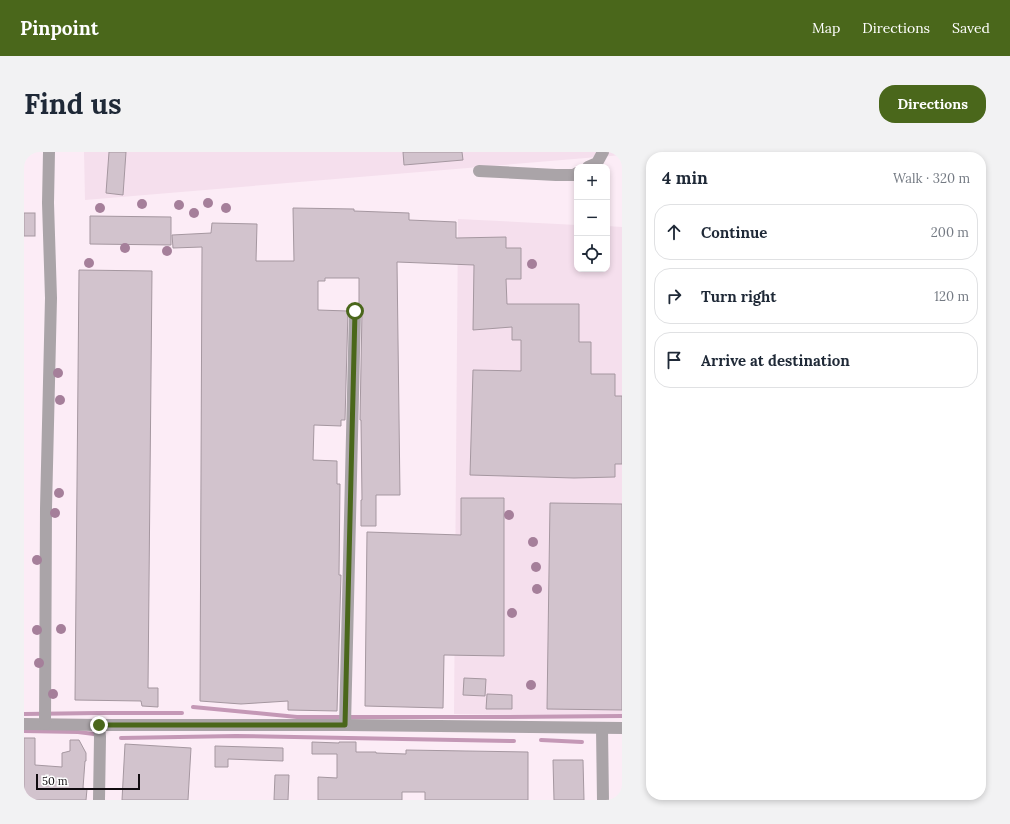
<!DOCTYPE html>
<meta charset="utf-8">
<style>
:root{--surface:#fff;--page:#f2f2f3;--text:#1f2937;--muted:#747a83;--line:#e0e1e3;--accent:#4a671b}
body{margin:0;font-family:Lora,serif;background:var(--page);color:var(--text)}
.controls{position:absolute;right:12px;top:12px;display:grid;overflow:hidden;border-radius:8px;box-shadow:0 2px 6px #0003}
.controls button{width:36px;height:36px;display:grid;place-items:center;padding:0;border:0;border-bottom:1px solid var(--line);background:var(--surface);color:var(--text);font:20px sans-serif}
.scale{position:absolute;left:12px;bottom:10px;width:104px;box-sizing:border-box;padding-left:4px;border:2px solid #110c10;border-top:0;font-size:11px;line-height:14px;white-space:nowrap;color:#110c10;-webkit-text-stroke:3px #fff;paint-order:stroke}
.stop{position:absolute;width:12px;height:12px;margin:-9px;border:3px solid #4a671b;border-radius:50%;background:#fff}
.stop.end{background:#4a671b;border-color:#fff;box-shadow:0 1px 4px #0008}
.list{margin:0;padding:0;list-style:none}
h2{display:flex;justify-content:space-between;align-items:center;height:52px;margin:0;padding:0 16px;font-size:17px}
h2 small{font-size:13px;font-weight:400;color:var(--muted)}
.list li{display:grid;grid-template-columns:26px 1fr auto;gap:12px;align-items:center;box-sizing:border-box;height:56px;margin:0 8px 8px;padding:0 8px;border:1px solid var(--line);border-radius:16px}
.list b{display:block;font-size:15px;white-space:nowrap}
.list em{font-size:13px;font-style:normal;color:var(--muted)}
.icon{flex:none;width:22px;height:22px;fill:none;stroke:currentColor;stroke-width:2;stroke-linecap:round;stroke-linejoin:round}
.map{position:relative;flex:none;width:598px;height:648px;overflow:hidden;border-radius:16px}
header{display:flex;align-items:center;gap:24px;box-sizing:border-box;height:56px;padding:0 20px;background:var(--accent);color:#fff}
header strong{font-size:19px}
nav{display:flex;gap:22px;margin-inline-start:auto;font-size:14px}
.intro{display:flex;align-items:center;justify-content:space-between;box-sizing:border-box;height:96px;padding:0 24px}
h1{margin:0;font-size:28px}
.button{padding:10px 18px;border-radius:16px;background:var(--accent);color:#fff;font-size:14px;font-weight:700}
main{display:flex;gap:24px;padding:0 24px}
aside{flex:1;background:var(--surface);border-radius:16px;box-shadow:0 2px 6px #0003}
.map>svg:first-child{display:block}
.built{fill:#f5dfed}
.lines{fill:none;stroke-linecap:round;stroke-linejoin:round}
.stream{stroke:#c498b6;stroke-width:4}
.building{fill:#d2c3cd;stroke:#a597a0}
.minor{stroke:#aaa4a8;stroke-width:12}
.tree{fill:#a57f9a}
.route{stroke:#4a671b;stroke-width:5}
</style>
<header>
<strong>Pinpoint</strong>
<nav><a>Map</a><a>Directions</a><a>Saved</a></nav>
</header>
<div class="intro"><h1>Find us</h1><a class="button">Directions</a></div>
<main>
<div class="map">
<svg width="598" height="648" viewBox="0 0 598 648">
<rect width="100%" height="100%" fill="#fcecf6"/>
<!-- built -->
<g class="built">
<path d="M 60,0 L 598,0 L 598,3 L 61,48 Z"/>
<path d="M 434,67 L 553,73 L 553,117 L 583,117 L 583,74 L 598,75 L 598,565 L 430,562 Z"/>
</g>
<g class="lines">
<!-- stream -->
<g class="stream">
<path d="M 169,555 L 273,565 L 479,565 L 598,564"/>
<path d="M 0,562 L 75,561 L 158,561"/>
<path d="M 0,579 L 54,580 L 70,582"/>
<path d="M 97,586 L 212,584 L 490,589"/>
<path d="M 517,588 L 558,590"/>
</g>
</g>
<!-- building -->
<g class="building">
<path d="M 85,0 L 102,0 L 99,43 L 82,41 Z"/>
<path d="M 379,0 L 438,0 L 439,8 L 380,13 Z"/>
<path d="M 269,56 L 330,57 L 330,59 L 385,61 L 385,68 L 432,70 L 432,86 L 482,85 L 482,96 L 497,96 L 497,127 L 482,127 L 483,152 L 555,152 L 555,190 L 567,190 L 567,222 L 591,222 L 591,244 L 598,244 L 598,312 L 591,312 L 591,325 L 550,326 L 446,323 L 449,218 L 497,219 L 497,188 L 488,188 L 488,175 L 449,178 L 450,113 L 373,110 L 376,343 L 352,343 L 352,374 L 337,374 L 337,348 L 338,348 L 337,268 L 336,268 L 338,159 L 338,156 L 335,153 L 335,126 L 301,126 L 301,129 L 294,129 L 294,158 L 324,159 L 321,268 L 317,268 L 317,274 L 290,273 L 289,308 L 313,309 L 313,332 L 316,332 L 315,423 L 317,423 L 313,559 L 264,558 L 264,549 L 217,552 L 176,549 L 178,95 L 149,96 L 148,83 L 187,81 L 188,71 L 233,72 L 232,109 L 270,109 Z"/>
<rect x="0" y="61" width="11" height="23"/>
<path d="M 66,64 L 147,65 L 147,93 L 66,92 Z"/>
<path d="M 55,118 L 128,119 L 124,536 L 134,536 L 134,555 L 118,554 L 117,549 L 51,548 Z"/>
<path d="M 437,346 L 480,346 L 480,504 L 420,503 L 419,556 L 341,554 L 343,380 L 437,383 Z"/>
<path d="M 526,351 L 598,352 L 598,558 L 523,557 Z"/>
<path d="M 440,526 L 462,527 L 461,544 L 439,543 Z"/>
<path d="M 463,542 L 488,543 L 488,557 L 462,557 Z"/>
<path d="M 0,586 L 11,586 L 11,613 L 38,615 L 38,601 L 46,599 L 46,588 L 55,588 L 62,601 L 62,609 L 61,609 L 59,636 L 63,637 L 62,648 L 0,648 Z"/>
<path d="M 288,590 L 315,591 L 315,590 L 332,590 L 332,600 L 352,600 L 352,601 L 382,602 L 382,598 L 504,600 L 504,648 L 401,648 L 401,640 L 378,640 L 378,648 L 294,648 L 294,625 L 313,626 L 313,602 L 288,602 Z"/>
<path d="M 101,592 L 167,596 L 164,648 L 98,648 Z"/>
<path d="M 191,594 L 259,596 L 259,609 L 204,607 L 204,615 L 191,615 Z"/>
<path d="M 529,608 L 559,608 L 560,648 L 530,648 Z"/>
<path d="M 251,623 L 265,623 L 264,648 L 250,648 Z"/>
</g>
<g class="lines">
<!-- minor -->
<g class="minor">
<path d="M 564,15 L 573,11 L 579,0"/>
<path d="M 455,19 L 532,23 L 550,23 L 553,21"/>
<path d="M 0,572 L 75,573 L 321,573 L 598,576"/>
<path d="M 21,572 L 22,356 L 27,146 L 24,51 L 25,0"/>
<path d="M 321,573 L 331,159"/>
<path d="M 578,576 L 579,648"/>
<path d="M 75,648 L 76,585 L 75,573"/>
</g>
</g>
<!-- trees -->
<g class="tree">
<circle cx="184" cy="51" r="5"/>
<circle cx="118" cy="52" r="5"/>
<circle cx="155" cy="53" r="5"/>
<circle cx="76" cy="56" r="5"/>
<circle cx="202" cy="56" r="5"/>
<circle cx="170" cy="61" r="5"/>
<circle cx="101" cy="96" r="5"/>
<circle cx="143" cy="99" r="5"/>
<circle cx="65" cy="111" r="5"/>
<circle cx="508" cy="112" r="5"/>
<circle cx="34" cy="221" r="5"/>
<circle cx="36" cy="248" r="5"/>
<circle cx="35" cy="341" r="5"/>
<circle cx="31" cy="361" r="5"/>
<circle cx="485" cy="363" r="5"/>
<circle cx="509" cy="390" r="5"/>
<circle cx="13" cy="408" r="5"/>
<circle cx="512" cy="415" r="5"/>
<circle cx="513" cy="437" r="5"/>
<circle cx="488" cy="461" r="5"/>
<circle cx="37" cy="477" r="5"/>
<circle cx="13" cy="478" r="5"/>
<circle cx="15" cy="511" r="5"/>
<circle cx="507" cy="533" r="5"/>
<circle cx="29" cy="542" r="5"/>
</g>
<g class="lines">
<!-- route -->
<path class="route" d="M 75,573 L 321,573 L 331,159"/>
</g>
</svg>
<div class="controls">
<button>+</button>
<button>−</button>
<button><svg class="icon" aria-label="locate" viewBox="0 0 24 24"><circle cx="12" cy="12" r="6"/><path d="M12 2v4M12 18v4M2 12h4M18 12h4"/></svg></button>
</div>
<div class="scale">50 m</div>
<div class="stop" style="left:331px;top:159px"></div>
<div class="stop end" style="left:75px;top:573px"></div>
</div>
<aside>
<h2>4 min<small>Walk · 320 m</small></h2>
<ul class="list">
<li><svg class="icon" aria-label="ahead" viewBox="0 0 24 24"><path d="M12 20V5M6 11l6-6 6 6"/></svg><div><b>Continue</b></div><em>200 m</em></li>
<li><svg class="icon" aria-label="right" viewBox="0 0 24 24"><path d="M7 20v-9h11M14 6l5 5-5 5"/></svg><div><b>Turn right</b></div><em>120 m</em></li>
<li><svg class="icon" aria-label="arrive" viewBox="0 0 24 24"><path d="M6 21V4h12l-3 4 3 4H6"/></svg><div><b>Arrive at destination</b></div></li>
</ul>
</aside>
</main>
